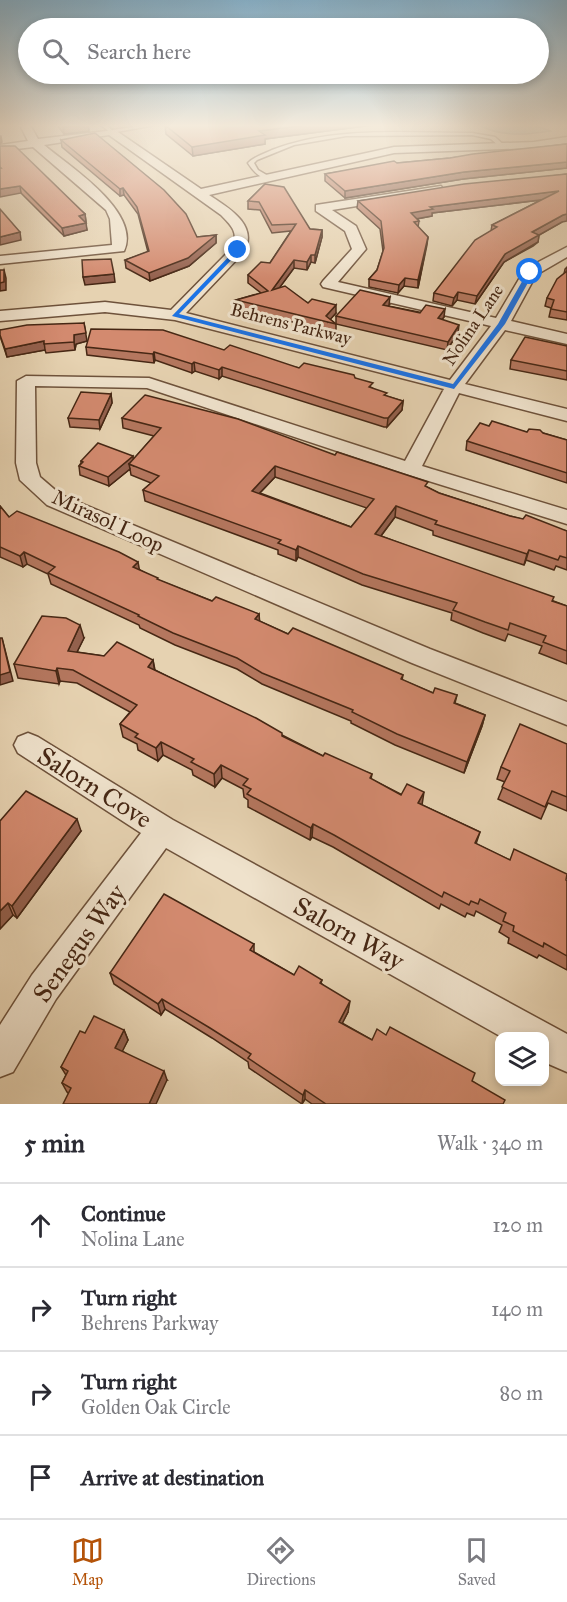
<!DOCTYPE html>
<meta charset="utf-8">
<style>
:root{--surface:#fff;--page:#f7f7f7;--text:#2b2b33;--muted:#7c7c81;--line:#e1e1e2;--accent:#b45309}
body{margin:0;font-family:"IM FELL Great Primer",serif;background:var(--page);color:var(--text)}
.controls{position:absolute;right:18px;bottom:18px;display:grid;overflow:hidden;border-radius:12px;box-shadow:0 3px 9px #0003}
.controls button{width:54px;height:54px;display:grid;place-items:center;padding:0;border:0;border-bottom:2px solid var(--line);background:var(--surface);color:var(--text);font:30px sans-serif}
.stop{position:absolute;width:18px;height:18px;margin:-14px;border:4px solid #1a73e8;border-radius:50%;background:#fff}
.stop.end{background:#1a73e8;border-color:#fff;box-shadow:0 2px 6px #0008}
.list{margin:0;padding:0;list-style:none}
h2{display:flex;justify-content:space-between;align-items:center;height:78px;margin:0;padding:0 24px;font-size:26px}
h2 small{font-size:20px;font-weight:400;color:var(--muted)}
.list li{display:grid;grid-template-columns:39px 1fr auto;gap:18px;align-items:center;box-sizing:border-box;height:84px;padding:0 24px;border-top:2px solid var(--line)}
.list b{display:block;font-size:22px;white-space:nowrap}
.list p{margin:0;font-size:20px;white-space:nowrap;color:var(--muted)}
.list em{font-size:20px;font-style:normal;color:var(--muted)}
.icon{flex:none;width:33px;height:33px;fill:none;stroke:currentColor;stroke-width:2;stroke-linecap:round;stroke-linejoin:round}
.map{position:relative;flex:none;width:567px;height:1104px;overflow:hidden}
.search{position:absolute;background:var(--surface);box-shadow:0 3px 9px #0003;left:18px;right:18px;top:18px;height:66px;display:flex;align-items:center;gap:15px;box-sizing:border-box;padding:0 21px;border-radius:33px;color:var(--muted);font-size:22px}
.sheet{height:414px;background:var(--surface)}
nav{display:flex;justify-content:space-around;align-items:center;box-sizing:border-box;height:84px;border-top:2px solid var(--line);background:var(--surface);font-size:16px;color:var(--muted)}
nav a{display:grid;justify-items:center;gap:3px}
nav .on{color:var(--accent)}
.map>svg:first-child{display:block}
.water{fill:#96b7af;stroke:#767d71;stroke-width:1.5}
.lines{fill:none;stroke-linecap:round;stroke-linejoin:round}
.service-casing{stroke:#6e523b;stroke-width:3}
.minor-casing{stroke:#6e523b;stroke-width:3}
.service{fill:#efe2cc;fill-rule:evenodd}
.minor{fill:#efe2cc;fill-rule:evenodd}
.wall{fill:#b5775f;stroke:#462714;stroke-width:1.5;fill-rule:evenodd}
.shaded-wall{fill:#94614e;stroke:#462714;stroke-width:1.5}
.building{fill:#d38a6f;stroke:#462714;stroke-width:1.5;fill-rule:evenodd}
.route{fill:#1a73e8}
.labels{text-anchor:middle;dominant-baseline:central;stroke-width:6;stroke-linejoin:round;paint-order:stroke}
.far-street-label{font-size:18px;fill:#462714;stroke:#efe2cc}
.street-label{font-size:21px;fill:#462714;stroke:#efe2cc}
.near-street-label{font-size:26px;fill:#462714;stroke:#efe2cc}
</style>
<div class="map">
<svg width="567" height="1104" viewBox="0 0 567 1104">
<rect width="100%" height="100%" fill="#e6d2b1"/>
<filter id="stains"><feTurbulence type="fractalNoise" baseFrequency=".00333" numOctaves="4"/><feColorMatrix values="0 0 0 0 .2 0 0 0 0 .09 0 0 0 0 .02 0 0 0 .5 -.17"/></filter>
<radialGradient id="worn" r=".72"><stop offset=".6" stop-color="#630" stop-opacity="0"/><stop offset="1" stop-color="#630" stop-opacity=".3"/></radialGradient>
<!-- water -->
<path class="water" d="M 479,125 L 535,125 L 550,131 C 526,135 501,137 479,125 Z"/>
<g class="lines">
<!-- service casing -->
<g class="service-casing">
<g id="service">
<path d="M 101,125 L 106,125 L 112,130 L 146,125 L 155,125 L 111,133 Z"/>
<path d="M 472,133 L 495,137 L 505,146 L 500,147 L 491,139 L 472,135 L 346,136 L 294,145 L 257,160 L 254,163 L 258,170 L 270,177 L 270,179 C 260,179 253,171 248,163 C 255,156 264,154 272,150 C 335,126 406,133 472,133 Z"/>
</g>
</g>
<!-- minor casing -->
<g class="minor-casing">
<g id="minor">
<path d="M 22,125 L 30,125 L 38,139 L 115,130 L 201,189 L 394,147 L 534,142 L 567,137 L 567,143 L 534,148 L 394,153 L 209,195 C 229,208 260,226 243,253 L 186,313 L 450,380 L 491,326 L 323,287 L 321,284 L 323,281 L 352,249 L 345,231 L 316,211 L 316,205 L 441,186 L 443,189 L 437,193 L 332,210 L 356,226 L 366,249 L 338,282 L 496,318 L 525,269 L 567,247 L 567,257 L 536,275 L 511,321 L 567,334 L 567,344 L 505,330 L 465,384 L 567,409 L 567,421 L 459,393 L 422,466 L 567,510 L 567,524 L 403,473 L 147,388 L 35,386 L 36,463 L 40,477 L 61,495 L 430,649 L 567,702 L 567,725 L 412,663 L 47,505 L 20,480 L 16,463 L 17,381 L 26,376 L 149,378 L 405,461 L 444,389 L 175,320 L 105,312 L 0,321 L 0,311 L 105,302 L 171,310 L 232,248 C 239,233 232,226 221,215 L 109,135 L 44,145 C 69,166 142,212 124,251 L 0,264 L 0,256 L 112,245 L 110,219 L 106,210 L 33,147 L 0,151 L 0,145 L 28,141 L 21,127 Z"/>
<path d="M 28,733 L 38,737 L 173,820 L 567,1034 L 567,1072 L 544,1062 L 544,1036 L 500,1036 L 166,848 L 56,999 L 13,1072 L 0,1077 L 0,1025 L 32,975 L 141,833 L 18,753 L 14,745 L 18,737 Z"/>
</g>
</g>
<!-- service -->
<use href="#service" class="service"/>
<!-- minor -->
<use href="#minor" class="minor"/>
</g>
<!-- wall -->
<g class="wall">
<path d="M 57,125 L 88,125 L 89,131 L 64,134 Z"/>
<path d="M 165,125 L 252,126 L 252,125 L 373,125 L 265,139 L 265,144 L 193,156 L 166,134 Z"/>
<path d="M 61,140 L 197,237 L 216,235 L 216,243 L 189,266 L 150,281 L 126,268 L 125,260 L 148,252 L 138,214 L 124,195 L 120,196 L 62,147 Z"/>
<path d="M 567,144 L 567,168 L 463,179 L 345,198 L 325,181 L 325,174 L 397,163 L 450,158 Z"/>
<path d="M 0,146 L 85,214 L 86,222 L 85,222 L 87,230 L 64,236 L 21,193 Z"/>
<path d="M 567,174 L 562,222 L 539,235 L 538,242 L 533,246 L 504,262 L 475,304 L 457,300 L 452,306 L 433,301 L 434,293 L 491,231 L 492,225 L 541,200 L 432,213 L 432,216 L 417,219 L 419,221 L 418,227 L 428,237 L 418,288 L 404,286 L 398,293 L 369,287 L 369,279 L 377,270 L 383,251 L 380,229 L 357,208 L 358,201 Z"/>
<path d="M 265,184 L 310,229 L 322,230 L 322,237 L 315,263 L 311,262 L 307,270 L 294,268 L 279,288 L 308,303 L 336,313 L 330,319 L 336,324 L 336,332 L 237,309 L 236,300 L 261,293 L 248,283 L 248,275 L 270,263 L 291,231 L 272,233 L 260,210 L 248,209 L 248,201 Z"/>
<path d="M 567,267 L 567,320 L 549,317 L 551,308 L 545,306 L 547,298 L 564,274 L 565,269 Z"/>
<path d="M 389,305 L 388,306 L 444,317 L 442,319 L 458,333 L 447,350 L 336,324 L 336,316 Z"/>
<path d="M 0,330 L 87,341 L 76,344 L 75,350 L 46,353 L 45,350 L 7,357 L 1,339 Z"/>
<path d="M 567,346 L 567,380 L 510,369 L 511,360 Z"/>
<path d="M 86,347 L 224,350 L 299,368 L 355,378 L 386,396 L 403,401 L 402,410 L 387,427 L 384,427 L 222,376 L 219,379 L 195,371 L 192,373 L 155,360 L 154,363 L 87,355 Z"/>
<path d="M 111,394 L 112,403 L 100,429 L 70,427 L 68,418 Z"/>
<path d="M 122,418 L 335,455 L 427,487 L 439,493 L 510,516 L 567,531 L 567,570 L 556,566 L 554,570 L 526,560 L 524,565 L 433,535 L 433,531 L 395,517 L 381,536 L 567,606 L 567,664 L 539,653 L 542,646 L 508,634 L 505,641 L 483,633 L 451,620 L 452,613 L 362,585 L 298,557 L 296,561 L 278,554 L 278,550 L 145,501 L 143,490 L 151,483 L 131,475 L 130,469 L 109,486 L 80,475 L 79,466 L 81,463 L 81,461 L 133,460 L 154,436 L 123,428 ZM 275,477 L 367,508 L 351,527 L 260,493 Z"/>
<path d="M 489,426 L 527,432 L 543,433 L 567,440 L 567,483 L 466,450 L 467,441 Z"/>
<path d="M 0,506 L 9,517 L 140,570 L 158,580 L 212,601 L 259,614 L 259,621 L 288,634 L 403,675 L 402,680 L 433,693 L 457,695 L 455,703 L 485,715 L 482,726 L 464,773 L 395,745 L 351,723 L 351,721 L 262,684 L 237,669 L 175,645 L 140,628 L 139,625 L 51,584 L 48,574 L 27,564 L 23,567 L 0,557 Z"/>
<path d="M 84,638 L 77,652 L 104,656 L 153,660 L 155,670 L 323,756 L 372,774 L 371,779 L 422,805 L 480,832 L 476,844 L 510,860 L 567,881 L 567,970 L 539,955 L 537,958 L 508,943 L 509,938 L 499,932 L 502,925 L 476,911 L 474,916 L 467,913 L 465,917 L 441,904 L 439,909 L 333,847 L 312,837 L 310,840 L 248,807 L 248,800 L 244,797 L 243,789 L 222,778 L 215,787 L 193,775 L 192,770 L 163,755 L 158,761 L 138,750 L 137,744 L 123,737 L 120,724 L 130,712 L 77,683 L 60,681 L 59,684 L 18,678 L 14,664 Z"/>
<path d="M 567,744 L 567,811 L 548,803 L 541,819 L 498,799 L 505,782 L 497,779 L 501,767 Z"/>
<path d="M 0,821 L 81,831 L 17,918 L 13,915 L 0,929 Z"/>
<path d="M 254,944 L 254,952 L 294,975 L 322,980 L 321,983 L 348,1012 L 342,1023 L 372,1040 L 386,1035 L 472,1081 L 503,1104 L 312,1104 L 305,1099 L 302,1104 L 249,1068 L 248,1062 L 212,1038 L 165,1009 L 161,1015 L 114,984 L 110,973 Z"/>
<path d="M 124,1030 L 128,1040 L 122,1051 L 167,1080 L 68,1093 L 67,1092 L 62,1083 L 66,1075 L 61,1067 L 85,1033 Z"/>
</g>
<!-- shaded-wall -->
<g class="shaded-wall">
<path d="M 88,125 L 89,131 L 64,134 L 63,127 Z"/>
<path d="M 306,125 L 373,125 L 265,139 L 265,144 L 193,156 L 192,147 L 259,131 Z"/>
<path d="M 0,136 L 1,136 L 2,142 L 0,144 Z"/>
<path d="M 567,162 L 567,168 L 463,179 L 345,198 L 345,191 L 464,172 Z"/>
<path d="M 20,186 L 21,193 L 0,197 L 0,189 Z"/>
<path d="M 123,188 L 124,195 L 120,196 L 120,189 Z"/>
<path d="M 559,191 L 557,198 L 432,213 L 432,216 L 410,220 L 411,213 L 430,207 Z"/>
<path d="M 85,214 L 86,222 L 80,223 L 79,216 Z"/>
<path d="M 567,214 L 567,221 L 562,222 L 539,235 L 538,242 L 504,262 L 475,304 L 477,296 L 505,254 L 532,232 L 563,215 Z"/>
<path d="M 86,223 L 87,230 L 64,236 L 62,228 Z"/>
<path d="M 322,230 L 322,237 L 315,263 L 315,255 Z"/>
<path d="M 20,232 L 21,240 L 0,245 L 0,237 Z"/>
<path d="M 216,235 L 216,243 L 189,266 L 150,281 L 149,273 Z"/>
<path d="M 428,237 L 427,245 L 418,288 L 418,280 Z"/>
<path d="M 311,255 L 311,262 L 307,270 L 307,262 Z"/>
<path d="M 294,260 L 294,268 L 272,298 L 272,290 Z"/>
<path d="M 4,270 L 6,278 L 6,290 L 0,291 L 0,283 Z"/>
<path d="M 114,274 L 115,282 L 85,285 L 83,277 Z"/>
<path d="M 405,278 L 404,286 L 398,293 L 399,285 Z"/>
<path d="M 458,292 L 457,300 L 452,306 L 454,298 Z"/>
<path d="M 390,297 L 389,305 L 382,314 L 383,305 Z"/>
<path d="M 336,305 L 336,313 L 328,322 L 326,316 Z"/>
<path d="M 445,309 L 444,317 L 437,326 L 438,318 Z"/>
<path d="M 84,323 L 87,341 L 76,344 L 75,350 L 74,342 L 74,335 Z"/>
<path d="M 459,325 L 458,333 L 447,350 L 448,342 Z"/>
<path d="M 44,341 L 45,350 L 7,357 L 5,349 Z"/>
<path d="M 154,352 L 155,360 L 154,363 L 153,354 Z"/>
<path d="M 194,362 L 195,371 L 192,373 L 192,364 Z"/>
<path d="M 222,367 L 222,376 L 219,379 L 219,370 Z"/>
<path d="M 111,394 L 112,403 L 100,429 L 99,420 Z"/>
<path d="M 403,401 L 402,410 L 387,427 L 388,418 Z"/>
<path d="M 133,456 L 134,466 L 129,464 L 130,469 L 109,486 L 108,477 Z"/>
<path d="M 275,466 L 275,477 L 252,501 L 252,491 Z"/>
<path d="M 396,506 L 395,517 L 374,545 L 375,534 Z"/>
<path d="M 298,546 L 298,557 L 296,561 L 296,550 Z"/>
<path d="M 529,550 L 526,560 L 524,565 L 527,554 Z"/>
<path d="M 24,552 L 27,564 L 23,567 L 20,556 Z"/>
<path d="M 138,562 L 140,573 L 133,567 Z"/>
<path d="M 259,614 L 260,625 L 255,619 Z"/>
<path d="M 80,625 L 84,638 L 71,664 L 68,651 Z"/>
<path d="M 2,638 L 13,681 L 0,685 L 0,675 Z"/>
<path d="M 153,660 L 155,674 L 148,667 Z"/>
<path d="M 57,668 L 60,681 L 59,684 L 56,671 Z"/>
<path d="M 485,715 L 482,726 L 464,773 L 467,762 Z"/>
<path d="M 161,742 L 163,755 L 158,761 L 156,748 Z"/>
<path d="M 221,765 L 222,778 L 215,787 L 214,774 Z"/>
<path d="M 424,792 L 422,805 L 418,803 Z"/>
<path d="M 77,819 L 81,831 L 17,918 L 12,906 Z"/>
<path d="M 313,824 L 312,837 L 310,840 L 311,828 Z"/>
<path d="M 8,903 L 13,915 L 0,929 L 0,911 Z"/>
<path d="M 162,999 L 165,1009 L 161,1015 L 158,1004 Z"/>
<path d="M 350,1001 L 348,1012 L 338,1032 L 339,1022 Z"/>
<path d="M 124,1030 L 128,1040 L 119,1058 L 115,1048 Z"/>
<path d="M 164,1071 L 167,1080 L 156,1104 L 149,1104 Z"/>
<path d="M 305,1090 L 305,1099 L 302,1104 L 303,1095 Z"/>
</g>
<!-- building -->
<g class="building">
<path d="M 61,125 L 85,125 L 63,127 Z"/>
<path d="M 165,125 L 249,125 L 252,126 L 252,125 L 306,125 L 259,131 L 265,135 L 192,147 Z"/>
<path d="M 95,133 L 164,190 L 186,214 L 197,237 L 216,235 L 188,258 L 149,273 L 125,260 L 149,251 L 137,207 L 123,188 L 120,189 L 61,140 Z"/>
<path d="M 567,144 L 567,162 L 464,172 L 345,191 L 325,174 L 394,161 L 397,163 L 450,158 L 473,154 Z"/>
<path d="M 0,146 L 15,146 L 85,214 L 79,216 L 86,223 L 62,228 L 20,186 L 0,189 L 0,168 L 1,168 L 0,167 Z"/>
<path d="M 567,174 L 567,214 L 563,215 L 532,232 L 539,235 L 505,254 L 477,296 L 458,292 L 454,298 L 434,293 L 475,240 L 497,227 L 492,225 L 559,191 L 430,207 L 433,209 L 411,213 L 419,221 L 414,222 L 428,237 L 418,280 L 405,278 L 399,285 L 369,279 L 377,270 L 384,248 L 381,221 L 358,201 L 464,184 Z"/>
<path d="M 265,184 L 284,187 L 310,229 L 322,230 L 315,255 L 311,255 L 307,262 L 294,260 L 272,290 L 285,286 L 308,303 L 312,299 L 336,305 L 326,316 L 336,324 L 236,300 L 268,291 L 248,275 L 261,262 L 270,263 L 296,224 L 272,225 L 259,202 L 248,201 Z"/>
<path d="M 0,209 L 20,232 L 0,237 Z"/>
<path d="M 111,259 L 114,274 L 83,277 L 82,260 Z"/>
<path d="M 0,270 L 4,270 L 4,282 L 0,283 Z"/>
<path d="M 567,271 L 567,312 L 551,309 L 554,300 L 547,298 L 557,279 Z"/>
<path d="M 360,290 L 390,297 L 383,305 L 420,313 L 426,305 L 445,309 L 438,318 L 459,325 L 448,342 L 336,316 Z"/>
<path d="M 84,323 L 86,333 L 74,335 L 74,342 L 44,344 L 44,341 L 5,349 L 0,335 L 0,330 L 27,325 Z"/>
<path d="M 91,329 L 163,330 L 224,350 L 230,345 L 299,368 L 304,363 L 354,375 L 355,378 L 373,383 L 369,387 L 387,393 L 384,395 L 403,401 L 388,418 L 384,418 L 222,367 L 219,370 L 194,362 L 192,364 L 154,352 L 153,354 L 86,347 Z"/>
<path d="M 525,337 L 567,346 L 567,371 L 511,360 Z"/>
<path d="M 81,392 L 111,394 L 99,420 L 68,418 Z"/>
<path d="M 145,395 L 238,419 L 335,455 L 337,452 L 428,482 L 425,486 L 439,493 L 510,516 L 523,519 L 526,515 L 567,531 L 567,558 L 560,556 L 558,560 L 529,550 L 527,554 L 435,524 L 437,521 L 396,506 L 375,534 L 554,597 L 552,601 L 567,606 L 567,651 L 543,642 L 546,636 L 510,623 L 508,630 L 485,622 L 453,610 L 457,603 L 363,574 L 298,546 L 296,550 L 278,543 L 281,540 L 143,490 L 159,476 L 129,464 L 161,428 L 122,418 ZM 275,466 L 374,499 L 351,527 L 252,491 Z"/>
<path d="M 492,421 L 527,432 L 529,429 L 540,430 L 543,433 L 567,440 L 567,473 L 467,441 L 480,423 L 489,426 Z"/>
<path d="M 98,443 L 133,456 L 108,477 L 79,466 L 83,462 L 81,461 Z"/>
<path d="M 0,506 L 9,517 L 17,511 L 119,552 L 138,562 L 133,567 L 158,578 L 157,579 L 212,601 L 216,597 L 259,614 L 255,619 L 288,634 L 293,628 L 403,675 L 401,679 L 433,693 L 435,688 L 457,695 L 454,703 L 485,715 L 467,762 L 397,734 L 352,712 L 353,710 L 262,673 L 237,658 L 173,633 L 138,616 L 139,615 L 48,573 L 55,567 L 24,552 L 20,556 L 0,547 Z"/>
<path d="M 42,616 L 66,618 L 80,625 L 68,651 L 104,656 L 117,642 L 153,660 L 148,667 L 256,718 L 282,733 L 282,736 L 323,756 L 325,753 L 372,774 L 370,778 L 401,795 L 407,784 L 424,792 L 418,803 L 480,832 L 475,843 L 510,860 L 514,849 L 567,874 L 566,880 L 567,881 L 567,956 L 544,943 L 543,947 L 513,931 L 514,926 L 503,921 L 506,913 L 480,899 L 478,904 L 471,901 L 469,905 L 444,892 L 442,897 L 334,835 L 313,824 L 311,828 L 247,794 L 251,789 L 243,785 L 248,779 L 221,765 L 214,774 L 191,762 L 194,759 L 161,742 L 156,748 L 135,737 L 138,734 L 120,724 L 137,705 L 73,670 L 57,668 L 56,671 L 14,664 Z"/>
<path d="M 0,638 L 2,638 L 10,672 L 0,675 Z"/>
<path d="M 520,724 L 567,744 L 567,797 L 552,791 L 545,807 L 502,787 L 510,771 L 501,767 Z"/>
<path d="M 26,791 L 77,819 L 12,906 L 8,903 L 0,911 L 0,821 Z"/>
<path d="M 164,894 L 254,944 L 250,950 L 294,975 L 299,966 L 322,980 L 320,983 L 350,1001 L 339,1022 L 372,1040 L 377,1029 L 386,1035 L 390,1027 L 475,1073 L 472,1081 L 505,1100 L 503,1104 L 326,1104 L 305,1090 L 303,1095 L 248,1058 L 251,1054 L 210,1028 L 162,999 L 158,1004 L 110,973 Z"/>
<path d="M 94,1016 L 124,1030 L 115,1048 L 164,1071 L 149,1104 L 63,1104 L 71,1088 L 62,1083 L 68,1071 L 61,1067 L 80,1031 L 85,1033 Z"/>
</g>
<!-- sky -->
<linearGradient id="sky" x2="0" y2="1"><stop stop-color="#87b5d1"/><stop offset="0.45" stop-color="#f4ebdc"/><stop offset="1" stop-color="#f4ebdc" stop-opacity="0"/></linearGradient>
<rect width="567" height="279" fill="url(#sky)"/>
<!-- route -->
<path class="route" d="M 236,249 L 241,250 L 179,314 L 453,384 L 498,324 L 528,271 L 534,272 L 505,324 L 454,389 L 172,316 Z"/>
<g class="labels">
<!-- far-street labels -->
<g class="far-street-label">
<text transform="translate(291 324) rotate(14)">Behrens Parkway</text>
<text transform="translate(473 325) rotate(-56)">Nolina Lane</text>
</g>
<!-- street labels -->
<g class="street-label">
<text transform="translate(108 521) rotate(25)">Mirasol Loop</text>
</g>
<!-- near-street labels -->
<g class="near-street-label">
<text transform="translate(95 787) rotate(32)">Salorn Cove</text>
<text transform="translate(349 933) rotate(29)">Salorn Way</text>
<text transform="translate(79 943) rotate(-54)">Senegus Way</text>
</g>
</g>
<rect width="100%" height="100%" filter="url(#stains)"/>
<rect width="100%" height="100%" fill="url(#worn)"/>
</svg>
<div class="controls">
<button><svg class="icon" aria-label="layers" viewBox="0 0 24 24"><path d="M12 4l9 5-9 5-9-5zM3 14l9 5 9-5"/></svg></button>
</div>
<div class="stop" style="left:530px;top:272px"></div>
<div class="stop end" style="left:238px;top:250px"></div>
<div class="search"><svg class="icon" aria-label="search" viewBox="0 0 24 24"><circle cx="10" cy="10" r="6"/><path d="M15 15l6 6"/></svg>Search here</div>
</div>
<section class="sheet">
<h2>5 min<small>Walk · 340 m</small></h2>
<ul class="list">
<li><svg class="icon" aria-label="ahead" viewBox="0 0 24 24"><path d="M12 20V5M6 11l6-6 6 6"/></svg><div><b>Continue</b><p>Nolina Lane</p></div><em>120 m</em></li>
<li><svg class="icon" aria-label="right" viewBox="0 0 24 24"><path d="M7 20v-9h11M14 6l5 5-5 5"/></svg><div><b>Turn right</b><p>Behrens Parkway</p></div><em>140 m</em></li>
<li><svg class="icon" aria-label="right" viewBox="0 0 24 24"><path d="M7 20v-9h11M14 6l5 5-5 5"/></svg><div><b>Turn right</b><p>Golden Oak Circle</p></div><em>80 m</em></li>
<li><svg class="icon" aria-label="arrive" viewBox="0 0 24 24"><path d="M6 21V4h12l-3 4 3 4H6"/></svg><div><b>Arrive at destination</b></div></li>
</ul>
</section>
<nav>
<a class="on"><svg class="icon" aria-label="map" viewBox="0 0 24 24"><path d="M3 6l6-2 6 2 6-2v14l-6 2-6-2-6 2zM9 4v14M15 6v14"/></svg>Map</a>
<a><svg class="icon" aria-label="directions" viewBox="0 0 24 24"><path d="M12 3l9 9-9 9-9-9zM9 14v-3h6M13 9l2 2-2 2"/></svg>Directions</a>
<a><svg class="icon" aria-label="saved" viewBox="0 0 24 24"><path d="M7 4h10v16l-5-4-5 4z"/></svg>Saved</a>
</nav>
